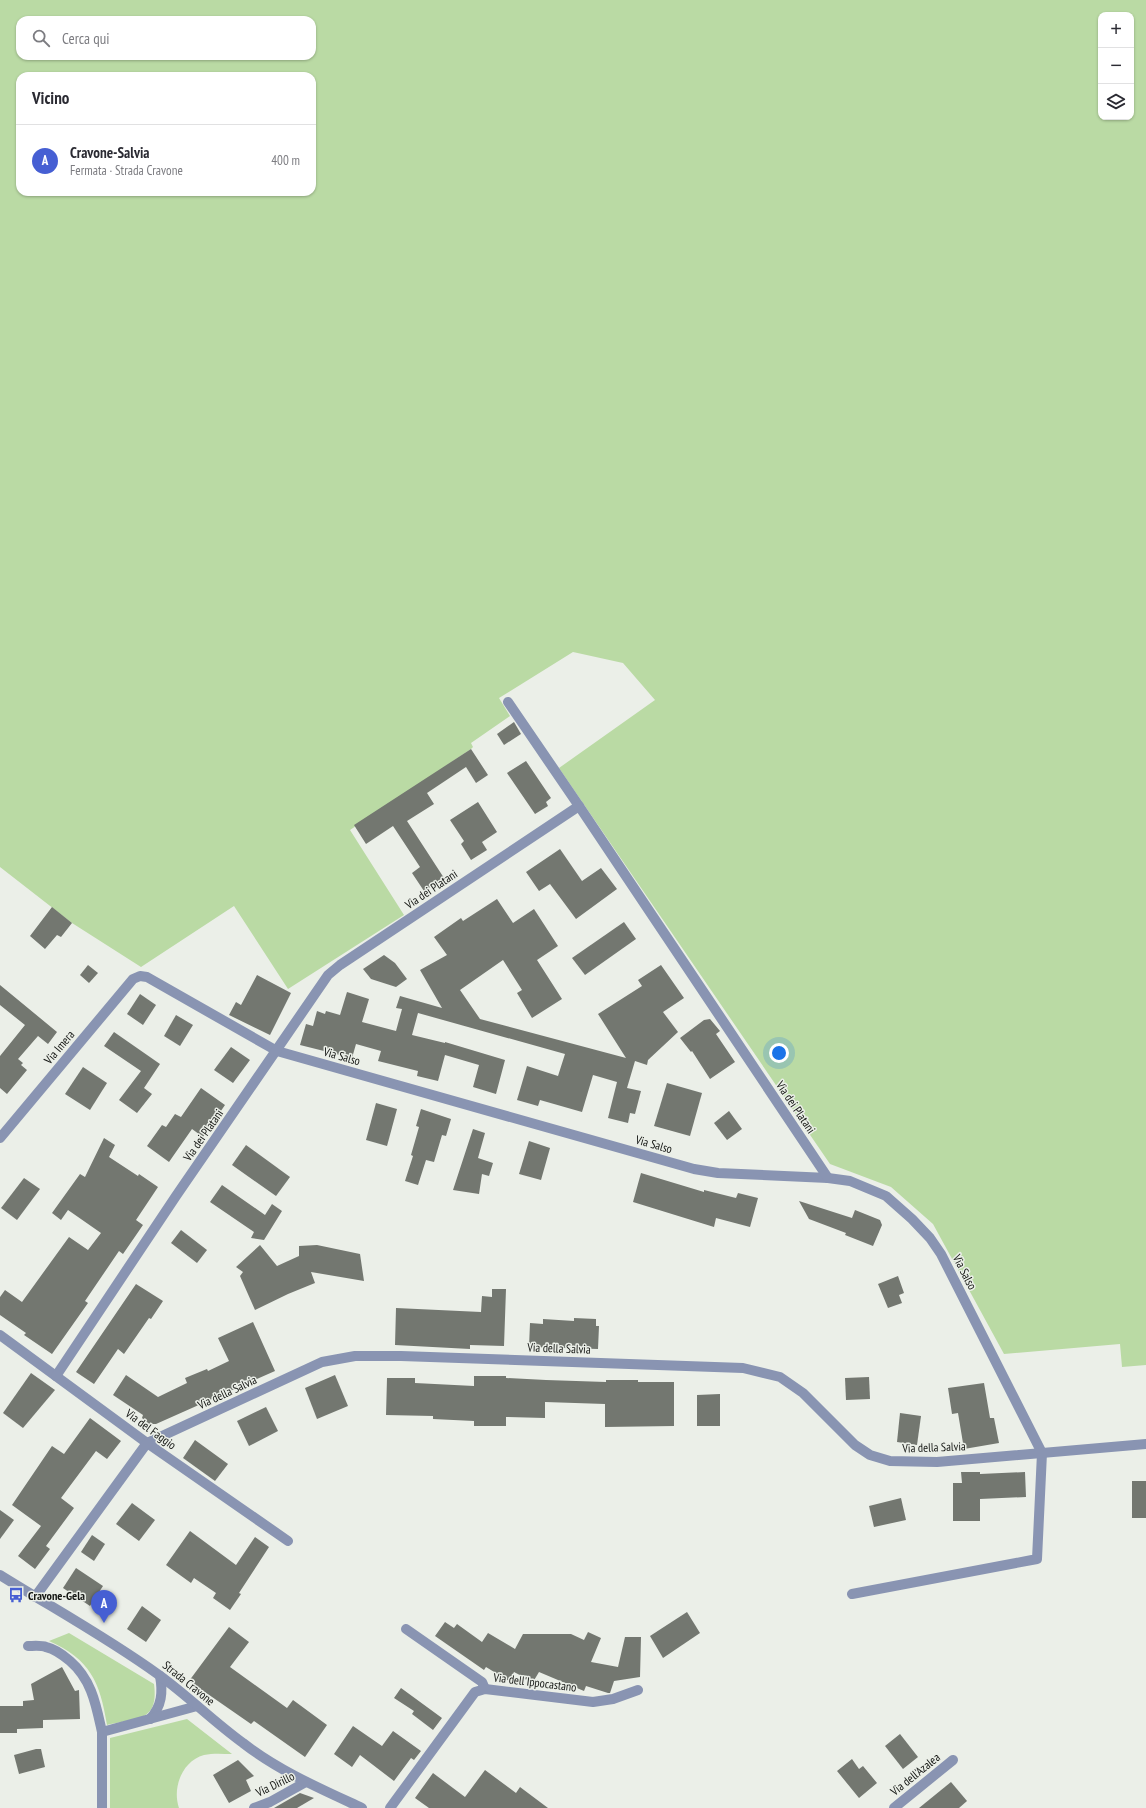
<!DOCTYPE html>
<html lang="it">
<meta charset="utf-8">
<style>
:root{--surface:#fff;--page:#f7f7f7;--text:#2b2b33;--muted:#7c7c81;--line:#e1e1e2;--accent:#465fd3}
body{margin:0;font-family:"PT Sans Narrow",sans-serif;background:var(--page);color:var(--text)}
.controls{position:absolute;right:12px;top:12px;display:grid;overflow:hidden;border-radius:8px;box-shadow:0 1px 3px #0004}
.controls button{width:36px;height:36px;display:grid;place-items:center;padding:0;border:0;border-bottom:1px solid var(--line);background:var(--surface);color:var(--text);font:20px sans-serif}
.you{position:absolute;left:779px;top:1053px;width:14px;height:14px;margin:-10px;border:3px solid #fff;border-radius:50%;background:#1a73e8;box-shadow:0 0 0 6px #1a73e833}
.badge{display:grid;place-items:center;width:26px;height:26px;border-radius:50%;background:var(--accent);color:#fff;font-size:13px;font-weight:700}
.pin{position:absolute;translate:-50% -33px;filter:drop-shadow(0 1px 2px #0008)}
.pin::after{content:'';position:absolute;top:21px;width:14px;height:12px;background:inherit;clip-path:polygon(0 0,100% 0,50% 100%)}
.list{margin:0;padding:0;list-style:none}
h2{display:flex;justify-content:space-between;align-items:center;height:52px;margin:0;padding:0 16px;font-size:17px}
h2 small{font-size:13px;font-weight:400;color:var(--muted)}
.list li{display:grid;grid-template-columns:26px 1fr auto;gap:12px;align-items:center;box-sizing:border-box;height:72px;padding:0 16px;border-top:1px solid var(--line)}
.list b{display:block;font-size:15px;white-space:nowrap}
.list p{margin:0;font-size:13px;white-space:nowrap;color:var(--muted)}
.list em{font-size:13px;font-style:normal;color:var(--muted)}
.icon{flex:none;width:22px;height:22px;fill:none;stroke:currentColor;stroke-width:2;stroke-linecap:round;stroke-linejoin:round}
.map{position:relative;flex:none;width:1146px;height:1808px;overflow:hidden}
.search{position:absolute;background:var(--surface);box-shadow:0 1px 3px #0004;left:16px;top:16px;width:300px;height:44px;display:flex;align-items:center;gap:10px;box-sizing:border-box;padding:0 14px;border-radius:12px;color:var(--muted);font-size:15px}
.panel{position:absolute;background:var(--surface);box-shadow:0 1px 3px #0004;left:16px;top:72px;width:300px;height:124px;border-radius:12px}
.map>svg:first-child{display:block}
.green{fill:#badaa4;fill-rule:evenodd}
.building{fill:#737770}
.lines{fill:none;stroke-linecap:round;stroke-linejoin:round}
.minor{stroke:#8994b2;stroke-width:10}
.tertiary{stroke:#8994b2;stroke-width:10}
.labels{text-anchor:middle;dominant-baseline:central;stroke-width:3;stroke-linejoin:round;paint-order:stroke}
.street-label{font-size:12px;fill:#141613;stroke:#ebefe8}
.poi-label{font-size:12px;font-weight:bold;fill:#141613;stroke:#ebefe8;text-anchor:start}
</style>
<div class="map">
<svg width="1146" height="1808" viewBox="0 0 1146 1808">
<rect width="100%" height="100%" fill="#ebefe8"/>
<!-- green -->
<g class="green">
<path d="M 0,0 L 1146,0 L 1146,1365 L 1122,1367 L 1120,1344 L 1004,1354 L 933,1224 L 891,1187 L 830,1164 L 559,768 L 655,700 L 623,663 L 573,652 L 499,698 L 510,716 L 471,743 L 473,747 L 471,749 L 350,830 L 404,915 L 288,989 L 234,906 L 141,967 L 72,923 L 0,867 ZM 1101,15 L 1131,15 L 1131,117 L 1101,117 ZM 20,20 L 312,20 L 312,56 L 20,56 ZM 20,76 L 312,76 L 312,192 L 20,192 Z"/>
<path d="M 69,1633 L 154,1684 C 159,1722 137,1718 107,1725 C 100,1682 90,1659 49,1641 Z"/>
<path d="M 187,1719 L 232,1754 C 223,1754 213,1753 204,1755 C 182,1761 172,1788 179,1808 L 110,1808 L 110,1738 Z"/>
</g>
<!-- building -->
<g class="building">
<path d="M 514,722 L 521,734 L 504,745 L 497,734 Z"/>
<path d="M 471,749 L 488,775 L 476,783 L 466,767 L 427,793 L 434,804 L 407,821 L 444,878 L 424,891 L 412,873 L 420,867 L 393,826 L 366,844 L 354,825 Z"/>
<path d="M 526,761 L 551,798 L 546,802 L 548,806 L 535,814 L 507,773 Z"/>
<path d="M 478,802 L 497,832 L 482,842 L 487,850 L 471,860 L 461,844 L 464,841 L 450,820 Z"/>
<path d="M 560,849 L 582,881 L 601,868 L 617,889 L 576,919 L 550,884 L 539,891 L 526,872 Z"/>
<path d="M 497,899 L 513,923 L 534,909 L 558,946 L 537,960 L 562,999 L 532,1018 L 517,993 L 522,990 L 503,960 L 460,990 L 480,1019 L 626,1058 L 598,1014 L 642,986 L 638,980 L 661,965 L 684,998 L 663,1012 L 678,1032 L 648,1060 L 647,1065 L 635,1061 L 627,1088 L 641,1091 L 635,1114 L 630,1113 L 628,1123 L 608,1118 L 617,1082 L 593,1075 L 582,1112 L 540,1100 L 538,1106 L 517,1100 L 527,1066 L 558,1076 L 565,1054 L 418,1013 L 412,1035 L 445,1043 L 445,1042 L 505,1060 L 496,1094 L 473,1087 L 479,1065 L 445,1055 L 438,1081 L 417,1076 L 418,1071 L 378,1061 L 381,1051 L 356,1044 L 352,1058 L 300,1045 L 306,1024 L 313,1026 L 317,1011 L 325,1014 L 326,1011 L 340,1015 L 347,992 L 369,999 L 362,1022 L 396,1031 L 402,1009 L 396,1008 L 400,996 L 442,1008 L 420,970 L 447,955 L 434,937 L 461,918 L 463,921 Z"/>
<path d="M 52,907 L 72,923 L 61,937 L 57,935 L 45,949 L 30,936 Z"/>
<path d="M 624,922 L 636,939 L 585,975 L 572,958 Z"/>
<path d="M 384,955 L 395,963 L 407,979 L 396,987 L 371,979 L 363,969 Z"/>
<path d="M 88,965 L 98,973 L 89,983 L 80,975 Z"/>
<path d="M 257,975 L 291,993 L 270,1035 L 229,1015 L 236,1002 L 241,1005 Z"/>
<path d="M 0,985 L 57,1032 L 48,1044 L 38,1036 L 18,1059 L 23,1063 L 21,1065 L 27,1070 L 7,1094 L 0,1088 L 0,1056 L 25,1025 L 0,1005 Z"/>
<path d="M 140,994 L 156,1005 L 143,1025 L 127,1014 Z"/>
<path d="M 176,1015 L 193,1025 L 180,1046 L 164,1036 Z"/>
<path d="M 710,1019 L 720,1031 L 716,1034 L 735,1062 L 710,1079 L 692,1051 L 691,1052 L 680,1038 L 704,1020 Z"/>
<path d="M 114,1032 L 160,1064 L 144,1088 L 152,1094 L 137,1113 L 119,1100 L 141,1071 L 104,1046 Z"/>
<path d="M 231,1047 L 250,1060 L 233,1083 L 214,1070 Z"/>
<path d="M 83,1067 L 107,1083 L 90,1110 L 65,1094 Z"/>
<path d="M 667,1083 L 702,1093 L 690,1136 L 654,1126 Z"/>
<path d="M 201,1088 L 225,1105 L 203,1137 L 192,1129 L 169,1162 L 147,1146 L 162,1125 L 166,1127 L 175,1114 L 181,1117 Z"/>
<path d="M 376,1103 L 397,1109 L 387,1146 L 366,1140 Z"/>
<path d="M 421,1109 L 451,1119 L 446,1136 L 442,1135 L 434,1162 L 426,1160 L 418,1185 L 405,1181 L 413,1156 L 411,1155 L 419,1127 L 416,1126 Z"/>
<path d="M 729,1111 L 742,1129 L 727,1140 L 714,1123 Z"/>
<path d="M 473,1129 L 485,1133 L 478,1158 L 493,1163 L 489,1176 L 482,1174 L 479,1194 L 453,1190 Z"/>
<path d="M 104,1138 L 115,1145 L 109,1157 L 138,1176 L 139,1174 L 158,1187 L 136,1220 L 143,1225 L 123,1254 L 119,1251 L 85,1301 L 88,1303 L 52,1354 L 24,1335 L 26,1333 L 0,1315 L 0,1297 L 5,1290 L 22,1302 L 69,1237 L 88,1250 L 101,1233 L 68,1210 L 61,1220 L 52,1213 L 80,1174 L 85,1177 Z"/>
<path d="M 529,1141 L 550,1148 L 541,1180 L 519,1174 Z"/>
<path d="M 246,1145 L 290,1177 L 276,1196 L 232,1165 Z"/>
<path d="M 641,1173 L 704,1192 L 704,1190 L 736,1198 L 738,1193 L 758,1198 L 750,1227 L 716,1218 L 714,1227 L 633,1202 Z"/>
<path d="M 24,1178 L 40,1189 L 17,1220 L 1,1208 Z"/>
<path d="M 222,1185 L 265,1215 L 272,1204 L 282,1211 L 264,1240 L 251,1238 L 254,1232 L 210,1202 Z"/>
<path d="M 799,1201 L 852,1218 L 855,1210 L 880,1220 L 882,1225 L 873,1246 L 845,1235 L 846,1233 L 809,1219 Z"/>
<path d="M 181,1230 L 207,1250 L 197,1263 L 171,1243 Z"/>
<path d="M 260,1245 L 277,1266 L 299,1256 L 299,1246 L 317,1245 L 360,1254 L 364,1281 L 311,1272 L 315,1283 L 288,1294 L 255,1310 L 240,1276 L 243,1272 L 236,1267 Z"/>
<path d="M 898,1276 L 904,1293 L 899,1295 L 902,1303 L 888,1308 L 878,1284 Z"/>
<path d="M 136,1284 L 163,1301 L 151,1319 L 149,1318 L 124,1354 L 118,1349 L 94,1384 L 76,1372 Z"/>
<path d="M 492,1289 L 506,1289 L 504,1346 L 470,1345 L 470,1349 L 395,1345 L 396,1308 L 481,1312 L 482,1296 L 492,1297 Z"/>
<path d="M 574,1318 L 596,1319 L 596,1326 L 599,1326 L 598,1349 L 529,1347 L 530,1323 L 543,1324 L 543,1319 L 574,1321 Z"/>
<path d="M 253,1322 L 275,1371 L 156,1424 L 149,1424 L 142,1418 L 143,1415 L 113,1395 L 126,1375 L 158,1397 L 187,1383 L 185,1378 L 207,1369 L 208,1371 L 229,1361 L 218,1338 Z"/>
<path d="M 31,1373 L 55,1390 L 23,1428 L 3,1413 Z"/>
<path d="M 335,1375 L 348,1406 L 317,1419 L 305,1388 Z"/>
<path d="M 474,1376 L 506,1376 L 506,1378 L 546,1380 L 606,1382 L 606,1380 L 638,1380 L 638,1382 L 674,1382 L 674,1426 L 605,1427 L 605,1404 L 545,1402 L 545,1418 L 506,1417 L 506,1426 L 474,1426 L 474,1421 L 433,1419 L 433,1416 L 386,1415 L 387,1378 L 415,1378 L 415,1383 L 474,1386 Z"/>
<path d="M 869,1377 L 870,1399 L 846,1400 L 845,1378 Z"/>
<path d="M 984,1383 L 990,1418 L 994,1418 L 999,1443 L 964,1449 L 958,1413 L 952,1414 L 948,1388 Z"/>
<path d="M 720,1394 L 720,1426 L 697,1426 L 697,1395 Z"/>
<path d="M 266,1407 L 278,1431 L 249,1446 L 237,1421 Z"/>
<path d="M 900,1413 L 921,1416 L 917,1445 L 897,1442 Z"/>
<path d="M 90,1418 L 121,1441 L 107,1459 L 96,1451 L 61,1498 L 74,1508 L 46,1546 L 50,1549 L 35,1569 L 18,1556 L 41,1526 L 12,1505 L 52,1446 L 64,1454 Z"/>
<path d="M 195,1440 L 228,1464 L 215,1481 L 183,1458 Z"/>
<path d="M 961,1472 L 980,1472 L 980,1474 L 1025,1472 L 1026,1497 L 980,1499 L 980,1521 L 953,1521 L 953,1483 L 962,1483 Z"/>
<rect x="1132" y="1481" width="14" height="37"/>
<path d="M 901,1498 L 906,1520 L 874,1527 L 869,1506 Z"/>
<path d="M 132,1503 L 155,1520 L 139,1541 L 116,1524 Z"/>
<path d="M 0,1510 L 14,1520 L 0,1539 Z"/>
<path d="M 190,1531 L 236,1565 L 255,1537 L 269,1547 L 239,1593 L 241,1594 L 230,1610 L 213,1598 L 216,1593 L 194,1578 L 191,1583 L 166,1565 Z"/>
<path d="M 92,1535 L 105,1544 L 94,1561 L 81,1552 Z"/>
<path d="M 76,1568 L 103,1586 L 90,1606 L 63,1588 Z"/>
<path d="M 142,1606 L 161,1620 L 146,1642 L 127,1629 Z"/>
<path d="M 687,1612 L 700,1633 L 663,1658 L 650,1636 Z"/>
<path d="M 445,1622 L 454,1628 L 457,1624 L 482,1642 L 488,1633 L 515,1649 L 523,1634 L 571,1634 L 584,1640 L 588,1632 L 601,1638 L 591,1662 L 618,1667 L 625,1637 L 641,1637 L 640,1677 L 614,1681 L 610,1693 L 608,1693 L 586,1686 L 584,1691 L 539,1672 L 533,1682 L 514,1672 L 509,1681 L 486,1667 L 484,1670 L 435,1636 Z"/>
<path d="M 229,1627 L 249,1642 L 230,1667 L 287,1708 L 293,1700 L 327,1725 L 305,1757 L 254,1721 L 251,1724 L 189,1681 Z"/>
<path d="M 62,1667 L 75,1691 L 79,1690 L 80,1719 L 43,1720 L 43,1728 L 17,1729 L 17,1733 L 0,1733 L 0,1706 L 23,1706 L 23,1701 L 34,1700 L 31,1684 Z"/>
<path d="M 401,1688 L 442,1718 L 433,1730 L 412,1714 L 414,1711 L 394,1698 Z"/>
<path d="M 353,1726 L 382,1746 L 393,1731 L 421,1751 L 414,1760 L 411,1758 L 394,1781 L 360,1755 L 352,1767 L 334,1754 Z"/>
<path d="M 900,1734 L 918,1757 L 903,1769 L 885,1746 Z"/>
<path d="M 36,1749 L 41,1749 L 45,1767 L 19,1774 L 14,1755 Z"/>
<path d="M 852,1759 L 859,1769 L 863,1766 L 877,1783 L 859,1798 L 837,1771 Z"/>
<path d="M 238,1760 L 254,1776 L 246,1780 L 251,1791 L 229,1803 L 213,1775 Z"/>
<path d="M 485,1770 L 516,1793 L 520,1787 L 548,1808 L 429,1808 L 415,1798 L 433,1773 L 465,1797 Z"/>
<path d="M 951,1782 L 967,1801 L 959,1808 L 919,1808 Z"/>
<path d="M 300,1793 L 314,1798 L 297,1808 L 274,1808 Z"/>
</g>
<g class="lines">
<!-- minor -->
<g class="minor">
<path d="M 508,702 L 579,806"/>
<path d="M 0,1138 L 133,979 L 140,976 L 147,977 L 277,1051 L 694,1169 L 718,1173 L 828,1178 L 850,1181 L 886,1196 L 912,1219 L 930,1238 L 941,1254 L 1042,1453 L 1037,1559 L 852,1594"/>
<path d="M 0,1335 L 147,1443 L 288,1541"/>
<path d="M 56,1376 L 176,1196 L 328,975 L 340,965 L 579,806 L 828,1178"/>
<path d="M 35,1597 L 147,1443 L 322,1362 L 355,1356 L 401,1356 L 743,1368 L 780,1377 L 803,1393 L 855,1445 L 870,1455 L 890,1461 L 937,1462 L 1146,1444"/>
<path d="M 406,1629 L 482,1682 L 485,1689"/>
<path d="M 28,1646 C 33,1646 41,1645 46,1647 C 55,1649 63,1655 70,1661 C 92,1680 96,1705 102,1732"/>
<path d="M 150,1719 C 162,1706 163,1692 160,1676"/>
<path d="M 102,1808 L 102,1732 L 197,1706"/>
<path d="M 254,1808 L 270,1802 L 306,1782"/>
<path d="M 390,1808 L 475,1692 L 485,1689 L 593,1702 L 613,1699 L 638,1690"/>
<path d="M 894,1808 L 953,1760"/>
</g>
<!-- tertiary -->
<path class="tertiary" d="M 0,1575 C 53,1608 108,1638 159,1675 C 188,1696 214,1722 243,1743 C 279,1771 321,1789 362,1808"/>
</g>
<!-- icons -->
<defs>
<g id="bus-bare" transform="scale(1.2)"><path d="M-5-6H5V4H4V6H2V4H-2V6H-4V4H-5ZM-3.5-4V0h7V-4ZM-3.5 1.2v1.5H-2V1.2ZM2 1.2v1.5H3.5V1.2Z" fill="#465fd3" stroke="#ebefe8" stroke-width="2.5" paint-order="stroke"/></g>
</defs>
<g fill-rule="evenodd">
<use href="#bus-bare" x="16" y="1595"/>
</g>
<g class="labels">
<!-- street labels -->
<g class="street-label">
<text transform="translate(431 889) rotate(-34)">Via dei Platani</text>
<text transform="translate(59 1047) rotate(-50)">Via Imera</text>
<text transform="translate(342 1056) rotate(16)">Via Salso</text>
<text transform="translate(796 1107) rotate(56)">Via dei Platani</text>
<text transform="translate(203 1135) rotate(-55)">Via dei Platani</text>
<text transform="translate(654 1144) rotate(16)">Via Salso</text>
<text transform="translate(965 1272) rotate(63)">Via Salso</text>
<text transform="translate(559 1348) rotate(2)">Via della Salvia</text>
<text transform="translate(227 1392) rotate(-25)">Via della Salvia</text>
<text transform="translate(151 1429) rotate(36)">Via del Faggio</text>
<text transform="translate(934 1447) rotate(-2)">Via della Salvia</text>
<text transform="translate(535 1682) rotate(7)">Via dell'Ippocastano</text>
<text transform="translate(189 1683) rotate(39)">Strada Cravone</text>
<text transform="translate(915 1774) rotate(-39)">Via dell'Azalea</text>
<text transform="translate(275 1784) rotate(-26)">Via Dirillo</text>
</g>
<!-- poi labels -->
<g class="poi-label">
<text x="28" y="1595">Cravone-Gela</text>
</g>
</g>
</svg>
<div class="controls">
<button>+</button>
<button>−</button>
<button><svg class="icon" aria-label="layers" viewBox="0 0 24 24"><path d="M12 4l9 5-9 5-9-5zM3 14l9 5 9-5"/></svg></button>
</div>
<div class="you"></div>
<div class="pin badge" style="left:104px;top:1623px">A</div>
<div class="search"><svg class="icon" aria-label="search" viewBox="0 0 24 24"><circle cx="10" cy="10" r="6"/><path d="M15 15l6 6"/></svg>Cerca qui</div>
<section class="panel">
<h2>Vicino<small></small></h2>
<ul class="list">
<li><span class="badge">A</span><div><b>Cravone-Salvia</b><p>Fermata · Strada Cravone</p></div><em>400 m</em></li>
</ul>
</section>
</div>
